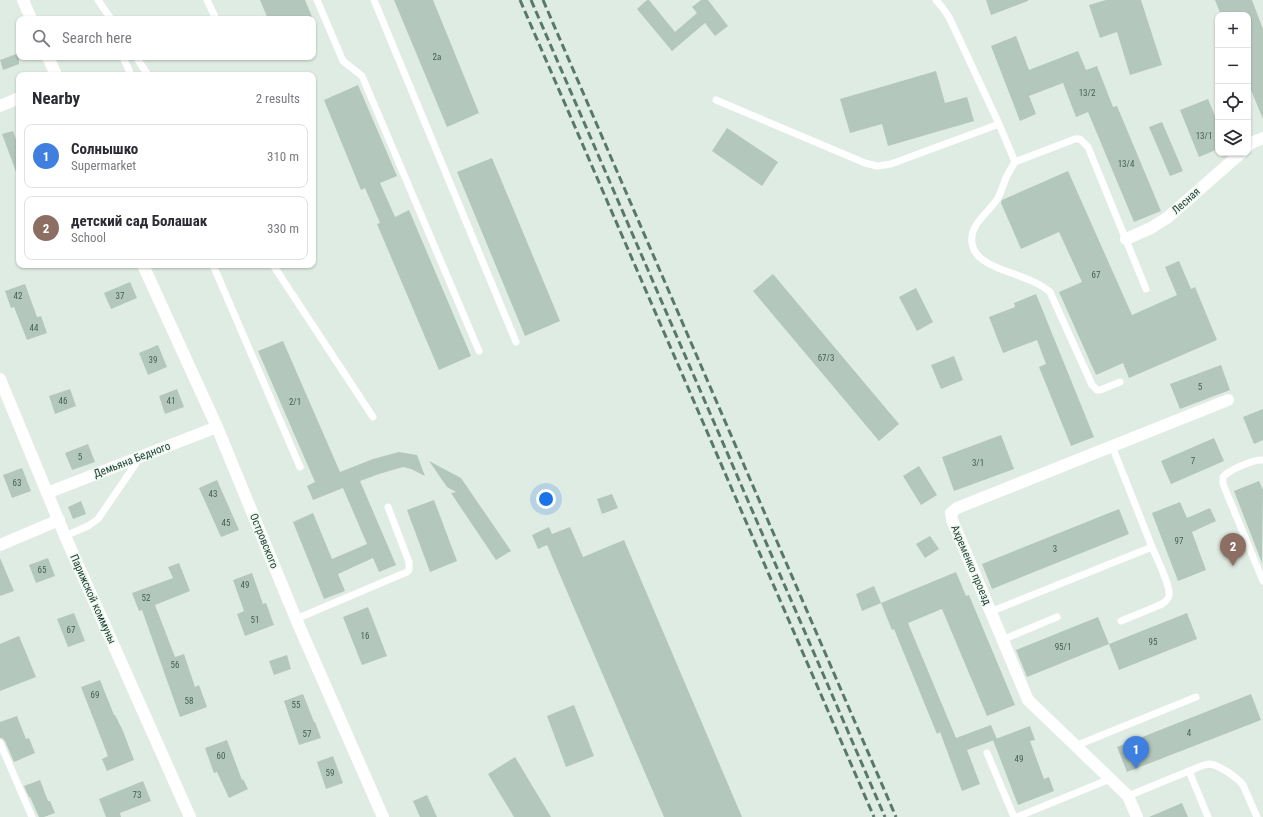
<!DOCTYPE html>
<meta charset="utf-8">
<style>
:root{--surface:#fff;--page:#f2f2f3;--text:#2b2b33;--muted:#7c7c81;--line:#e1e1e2;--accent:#ff5449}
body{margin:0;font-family:"Roboto Condensed",sans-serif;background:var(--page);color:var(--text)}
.controls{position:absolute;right:12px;top:12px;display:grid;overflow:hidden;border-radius:8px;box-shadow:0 1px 3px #0004}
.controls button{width:36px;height:36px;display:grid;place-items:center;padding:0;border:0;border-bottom:1px solid var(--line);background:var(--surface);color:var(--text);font:20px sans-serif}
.you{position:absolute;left:546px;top:499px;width:14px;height:14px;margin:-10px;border:3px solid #fff;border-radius:50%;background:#1a73e8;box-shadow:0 0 0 6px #1a73e833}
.badge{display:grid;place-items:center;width:26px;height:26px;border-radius:50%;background:var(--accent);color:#fff;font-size:13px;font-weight:700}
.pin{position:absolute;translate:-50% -33px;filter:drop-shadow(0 1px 2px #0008)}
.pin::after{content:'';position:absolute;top:21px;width:14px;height:12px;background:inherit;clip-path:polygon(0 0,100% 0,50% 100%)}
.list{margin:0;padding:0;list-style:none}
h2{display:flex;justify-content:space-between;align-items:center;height:52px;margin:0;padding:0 16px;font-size:17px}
h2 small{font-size:13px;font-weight:400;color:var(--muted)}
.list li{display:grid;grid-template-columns:26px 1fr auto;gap:12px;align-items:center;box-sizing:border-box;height:64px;margin:0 8px 8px;padding:0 8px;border:1px solid var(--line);border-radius:8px}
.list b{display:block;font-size:15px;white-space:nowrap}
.list p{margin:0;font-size:13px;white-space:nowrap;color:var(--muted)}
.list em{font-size:13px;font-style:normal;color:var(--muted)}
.icon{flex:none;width:22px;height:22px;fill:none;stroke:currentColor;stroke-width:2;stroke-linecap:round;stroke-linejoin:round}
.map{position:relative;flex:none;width:1263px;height:817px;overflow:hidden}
.search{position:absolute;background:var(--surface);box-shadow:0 1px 3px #0004;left:16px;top:16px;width:300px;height:44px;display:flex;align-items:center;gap:10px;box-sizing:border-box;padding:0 14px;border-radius:8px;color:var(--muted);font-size:15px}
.panel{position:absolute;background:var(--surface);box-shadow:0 1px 3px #0004;left:16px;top:72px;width:300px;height:196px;border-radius:8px}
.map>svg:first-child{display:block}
.building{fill:#b4c7bc}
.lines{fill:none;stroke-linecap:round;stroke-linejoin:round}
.lane{stroke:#fff;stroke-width:7}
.street{stroke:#fff;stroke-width:12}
.rail{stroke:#58796a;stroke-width:3;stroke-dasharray:8 4;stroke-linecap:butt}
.labels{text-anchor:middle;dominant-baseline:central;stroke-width:3;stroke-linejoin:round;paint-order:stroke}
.number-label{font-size:9px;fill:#446052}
.street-label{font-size:11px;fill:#1e3d2f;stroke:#eff8f2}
</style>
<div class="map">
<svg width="1263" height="817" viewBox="0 0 1263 817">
<rect width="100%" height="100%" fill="#dfece3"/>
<!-- building -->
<g class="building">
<path d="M 260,0 L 305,0 L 313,19 L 268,19 Z"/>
<path d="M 394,0 L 433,0 L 479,113 L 447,127 Z"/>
<path d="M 647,0 L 649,0 L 675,32 L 697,13 L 692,7 L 701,0 L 708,0 L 728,26 L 715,36 L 705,23 L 672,51 L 637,9 Z"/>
<path d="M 986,0 L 1028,0 L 1028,1 L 991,15 Z"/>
<path d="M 1106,0 L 1141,0 L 1162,65 L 1130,75 L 1117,32 L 1100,38 L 1089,5 Z"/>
<path d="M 1215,0 L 1252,0 L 1263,29 L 1263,119 L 1248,83 L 1248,15 L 1221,15 Z"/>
<path d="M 1016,36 L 1029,70 L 1078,51 L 1086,70 L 1097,66 L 1113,107 L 1117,106 L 1161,211 L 1134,222 L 1088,112 L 1076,117 L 1063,83 L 1029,96 L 1036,114 L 1020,121 L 991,46 Z"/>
<path d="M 19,53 L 19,64 L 3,70 L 0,60 Z"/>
<path d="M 936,71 L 945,103 L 967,97 L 974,121 L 888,146 L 882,124 L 850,133 L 840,99 Z"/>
<path d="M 358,85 L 397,176 L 380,183 L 395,217 L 409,210 L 471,356 L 439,370 L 377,224 L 380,223 L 365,188 L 361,190 L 324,100 Z"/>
<path d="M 1208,99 L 1218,123 L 1218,149 L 1199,157 L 1180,110 Z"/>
<path d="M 1162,122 L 1183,171 L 1170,176 L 1149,127 Z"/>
<path d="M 727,128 L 778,162 L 762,186 L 712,151 Z"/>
<path d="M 13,131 L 19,148 L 19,177 L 18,177 L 2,134 Z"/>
<path d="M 492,158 L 560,321 L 525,336 L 457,172 Z"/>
<path d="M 1068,171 L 1132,315 L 1177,295 L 1165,267 L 1179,261 L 1191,289 L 1195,287 L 1217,340 L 1129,378 L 1123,363 L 1096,375 L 1059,292 L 1082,282 L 1059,232 L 1021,249 L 1001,203 L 1002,200 Z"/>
<path d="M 773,274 L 899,424 L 879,441 L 753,291 Z"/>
<path d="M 130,282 L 137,298 L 111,309 L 104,293 Z"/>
<path d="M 25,284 L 37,317 L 41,316 L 47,333 L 27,340 L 14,307 L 11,308 L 5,291 Z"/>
<path d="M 916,288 L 933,322 L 917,331 L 899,297 Z"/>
<path d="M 1036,294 L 1094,437 L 1071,446 L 1039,367 L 1046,364 L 1037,340 L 1003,353 L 989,317 L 1015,307 L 1014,303 Z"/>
<path d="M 283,341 L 340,472 L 373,459 L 399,452 L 417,455 L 425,476 L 411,469 L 403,467 L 379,474 L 360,481 L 396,565 L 379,572 L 373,558 L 338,574 L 345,591 L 324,599 L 293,522 L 313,513 L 332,559 L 367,544 L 343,488 L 313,500 L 307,486 L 315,482 L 258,351 Z"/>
<path d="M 158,345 L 167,367 L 148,375 L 139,353 Z"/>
<path d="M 954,356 L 963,380 L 941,389 L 931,365 Z"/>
<path d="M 1221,365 L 1230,390 L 1180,409 L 1170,384 Z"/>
<path d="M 70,389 L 76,406 L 55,414 L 49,396 Z"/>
<path d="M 177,389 L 184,407 L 165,414 L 159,396 Z"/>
<path d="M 1263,409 L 1263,440 L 1254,444 L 1243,417 Z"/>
<path d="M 1001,435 L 1014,469 L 954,491 L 942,457 Z"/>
<path d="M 1214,438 L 1224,461 L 1171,484 L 1161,461 Z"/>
<path d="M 88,444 L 95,462 L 72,470 L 65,453 Z"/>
<path d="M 429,461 L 461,478 L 511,551 L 496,560 L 451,493 L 456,492 L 447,487 Z"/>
<path d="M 919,466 L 937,495 L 921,505 L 903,476 Z"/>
<path d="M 22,468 L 31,491 L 12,498 L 3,475 Z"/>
<path d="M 217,480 L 239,530 L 221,537 L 199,488 Z"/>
<path d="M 1259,481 L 1263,490 L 1262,563 L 1234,491 Z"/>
<path d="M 612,494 L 618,508 L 602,514 L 597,499 Z"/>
<path d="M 434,500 L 457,561 L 430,572 L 407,510 Z"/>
<path d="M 81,501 L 86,514 L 73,519 L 68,507 Z"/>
<path d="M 1180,502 L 1187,518 L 1210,508 L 1216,521 L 1192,532 L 1206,570 L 1178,581 L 1152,513 Z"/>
<path d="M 1119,509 L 1129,534 L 992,589 L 982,564 Z"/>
<path d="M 549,527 L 552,534 L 570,527 L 583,557 L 624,540 L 742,817 L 664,817 L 547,545 L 538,549 L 532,535 Z"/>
<path d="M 930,536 L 939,549 L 925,558 L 916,544 Z"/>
<path d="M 0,558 L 14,591 L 0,596 Z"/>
<path d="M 48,558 L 55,576 L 36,583 L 29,565 Z"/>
<path d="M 179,563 L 190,591 L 155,605 L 175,657 L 184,654 L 195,687 L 199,685 L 207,707 L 180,717 L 142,610 L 139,611 L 132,593 L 173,578 L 168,567 Z"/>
<path d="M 956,572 L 966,596 L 969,595 L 1015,705 L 987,716 L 942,609 L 908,623 L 956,738 L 991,725 L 997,739 L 967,750 L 980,784 L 962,791 L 940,732 L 937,734 L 894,629 L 892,630 L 881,603 Z"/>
<path d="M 252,573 L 263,604 L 266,603 L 274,625 L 245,636 L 237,614 L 244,611 L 233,580 Z"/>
<path d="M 874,586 L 881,603 L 862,611 L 856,594 Z"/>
<path d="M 368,607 L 387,656 L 362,665 L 343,617 Z"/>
<path d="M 74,613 L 85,641 L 68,647 L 57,619 Z"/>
<path d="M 1187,613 L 1197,639 L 1119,670 L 1109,644 Z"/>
<path d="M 1098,617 L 1109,644 L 1027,677 L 1016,650 Z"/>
<path d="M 19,636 L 36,677 L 0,691 L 0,644 Z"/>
<path d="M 287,655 L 291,669 L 274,675 L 269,661 Z"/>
<path d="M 100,680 L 114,715 L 115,715 L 123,731 L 134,760 L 107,771 L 102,759 L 108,756 L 81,687 Z"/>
<path d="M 303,694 L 314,722 L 315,722 L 321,738 L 299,745 L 284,701 Z"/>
<path d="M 1251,694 L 1261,720 L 1127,772 L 1117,747 Z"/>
<path d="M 574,705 L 594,756 L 566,767 L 547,716 Z"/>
<path d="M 17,716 L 26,739 L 29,738 L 35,753 L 14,762 L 5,741 L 2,738 L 0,738 L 0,722 Z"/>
<path d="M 1030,726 L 1035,740 L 1030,741 L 1044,779 L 1049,777 L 1054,791 L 1018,805 L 993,740 Z"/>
<path d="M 227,740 L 242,780 L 243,779 L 248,789 L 229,798 L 217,772 L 214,773 L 205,748 Z"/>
<path d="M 333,756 L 343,783 L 326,789 L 317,762 Z"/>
<path d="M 515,757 L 551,817 L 514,817 L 488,774 Z"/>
<path d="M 40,780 L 48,801 L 50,801 L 55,813 L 44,817 L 39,817 L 30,797 L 29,797 L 24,786 Z"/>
<path d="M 143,781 L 151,801 L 120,813 L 121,817 L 106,817 L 99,799 Z"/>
<path d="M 427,795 L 437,817 L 420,817 L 413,801 Z"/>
<path d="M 1182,803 L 1188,817 L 1149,817 Z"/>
</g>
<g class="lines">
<!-- lane -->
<g class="lane">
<path d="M 98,0 L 111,19"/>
<path d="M 207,0 L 216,19"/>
<path d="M 317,0 L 343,61 L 362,76 L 479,351"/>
<path d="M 374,0 L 516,342"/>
<path d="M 936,0 L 942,7 L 949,17 L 999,124 L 1015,162 L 1075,139 L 1080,139 L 1088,147 L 1146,289"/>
<path d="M 123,57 L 131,75"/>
<path d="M 136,57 L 148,75"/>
<path d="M 716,100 L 865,163 L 877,166 L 891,164 L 999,124"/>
<path d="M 1015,162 C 1012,167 1008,173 1006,178 C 1003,185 1001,192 998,198 C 988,214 966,226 973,247 C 976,258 988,264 998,268 C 1015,275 1036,280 1050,292 L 1092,385 L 1097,390 L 1100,390 L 1120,382"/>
<path d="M 213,265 L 300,467"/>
<path d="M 273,265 L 373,417"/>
<path d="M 1263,460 C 1254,459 1229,470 1223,477 L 1223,484 L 1263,581"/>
<path d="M 65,536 L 88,526 L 98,519 L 139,459"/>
<path d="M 990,612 L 1152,547 L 1112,446"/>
<path d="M 296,619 L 407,572 L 409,570 L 409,562 L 388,507"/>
<path d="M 1121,621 L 1160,605 C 1164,603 1168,600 1169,596 C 1171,586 1156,557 1152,547"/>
<path d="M 1002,640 L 1057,617"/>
<path d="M 0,743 L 32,817"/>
<path d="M 1075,746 L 1196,697"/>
<path d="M 987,753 L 1014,817"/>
<path d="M 1189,771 C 1195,769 1203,764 1210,764 C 1219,765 1238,778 1243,785 L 1257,817"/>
<path d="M 1128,796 L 1189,771 L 1208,817"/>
<path d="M 1017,817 L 1110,779"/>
</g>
<!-- street -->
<g class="street">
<path d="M 23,0 L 31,19"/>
<path d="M 48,57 L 56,75"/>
<path d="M 0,106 L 19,98"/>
<path d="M 1248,146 L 1251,143 L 1263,138"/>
<path d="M 1126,239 L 1151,228 L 1167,218 L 1241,153"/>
<path d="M 143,265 L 217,427 L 296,619 L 383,817"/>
<path d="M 0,379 L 65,536 L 190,817"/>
<path d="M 47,493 L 217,427"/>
<path d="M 0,545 L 59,520"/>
<path d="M 1137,817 L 1128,796 L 1028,700 L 952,520 L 951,513 L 957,508 L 1228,400"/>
</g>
<!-- rail -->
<g class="rail">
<path d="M 520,0 L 874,817"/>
<path d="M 531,0 L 885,817"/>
<path d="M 543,0 L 896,817"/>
</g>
</g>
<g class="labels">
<!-- number labels -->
<g class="number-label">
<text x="437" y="57">2а</text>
<text x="1087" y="93">13/2</text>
<text x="1204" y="136">13/1</text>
<text x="1126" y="164">13/4</text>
<text x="1096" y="275">67</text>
<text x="18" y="296">42</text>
<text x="120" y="296">37</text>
<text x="34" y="328">44</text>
<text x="826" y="358">67/3</text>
<text x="153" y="360">39</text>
<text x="1200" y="387">5</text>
<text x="63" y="401">46</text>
<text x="171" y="401">41</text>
<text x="295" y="402">2/1</text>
<text x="80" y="457">5</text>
<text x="1193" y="461">7</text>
<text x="978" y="463">3/1</text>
<text x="17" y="483">63</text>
<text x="213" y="494">43</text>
<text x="226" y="523">45</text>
<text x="1179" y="541">97</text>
<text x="1055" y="549">3</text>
<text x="42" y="570">65</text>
<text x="245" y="585">49</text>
<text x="146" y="598">52</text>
<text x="255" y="620">51</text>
<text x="71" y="630">67</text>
<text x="365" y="636">16</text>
<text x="1153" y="642">95</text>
<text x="1063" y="647">95/1</text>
<text x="175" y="665">56</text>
<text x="95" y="695">69</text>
<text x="189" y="701">58</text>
<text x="296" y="705">55</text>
<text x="1189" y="733">4</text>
<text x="307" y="734">57</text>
<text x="221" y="756">60</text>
<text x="1019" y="759">49</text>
<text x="330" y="773">59</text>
<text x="137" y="795">73</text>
</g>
<!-- street labels -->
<g class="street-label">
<text transform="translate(1186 201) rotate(-42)">Лесная</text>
<text transform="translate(132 460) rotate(-21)">Демьяна Бедного</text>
<text transform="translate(264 541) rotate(68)">Островского</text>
<text transform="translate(971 565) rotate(67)">Ахременко проезд</text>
<text transform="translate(93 599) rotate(66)">Парижской коммуны</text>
</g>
</g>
</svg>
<div class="controls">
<button>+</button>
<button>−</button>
<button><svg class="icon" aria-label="locate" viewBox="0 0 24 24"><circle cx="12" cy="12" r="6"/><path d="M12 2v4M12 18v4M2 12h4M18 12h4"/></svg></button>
<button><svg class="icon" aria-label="layers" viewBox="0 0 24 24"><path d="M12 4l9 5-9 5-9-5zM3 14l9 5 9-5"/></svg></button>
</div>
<div class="you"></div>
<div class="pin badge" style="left:1136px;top:769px;background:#3f7fe0">1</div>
<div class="pin badge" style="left:1233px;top:566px;background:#8d6e63">2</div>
<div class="search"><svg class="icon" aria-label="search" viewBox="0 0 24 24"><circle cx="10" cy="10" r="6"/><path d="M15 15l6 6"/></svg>Search here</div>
<section class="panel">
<h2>Nearby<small>2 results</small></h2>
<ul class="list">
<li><span class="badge" style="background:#3f7fe0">1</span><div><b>Солнышко</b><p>Supermarket</p></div><em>310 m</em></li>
<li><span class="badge" style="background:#8d6e63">2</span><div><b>детский сад Болашак</b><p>School</p></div><em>330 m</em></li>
</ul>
</section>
</div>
